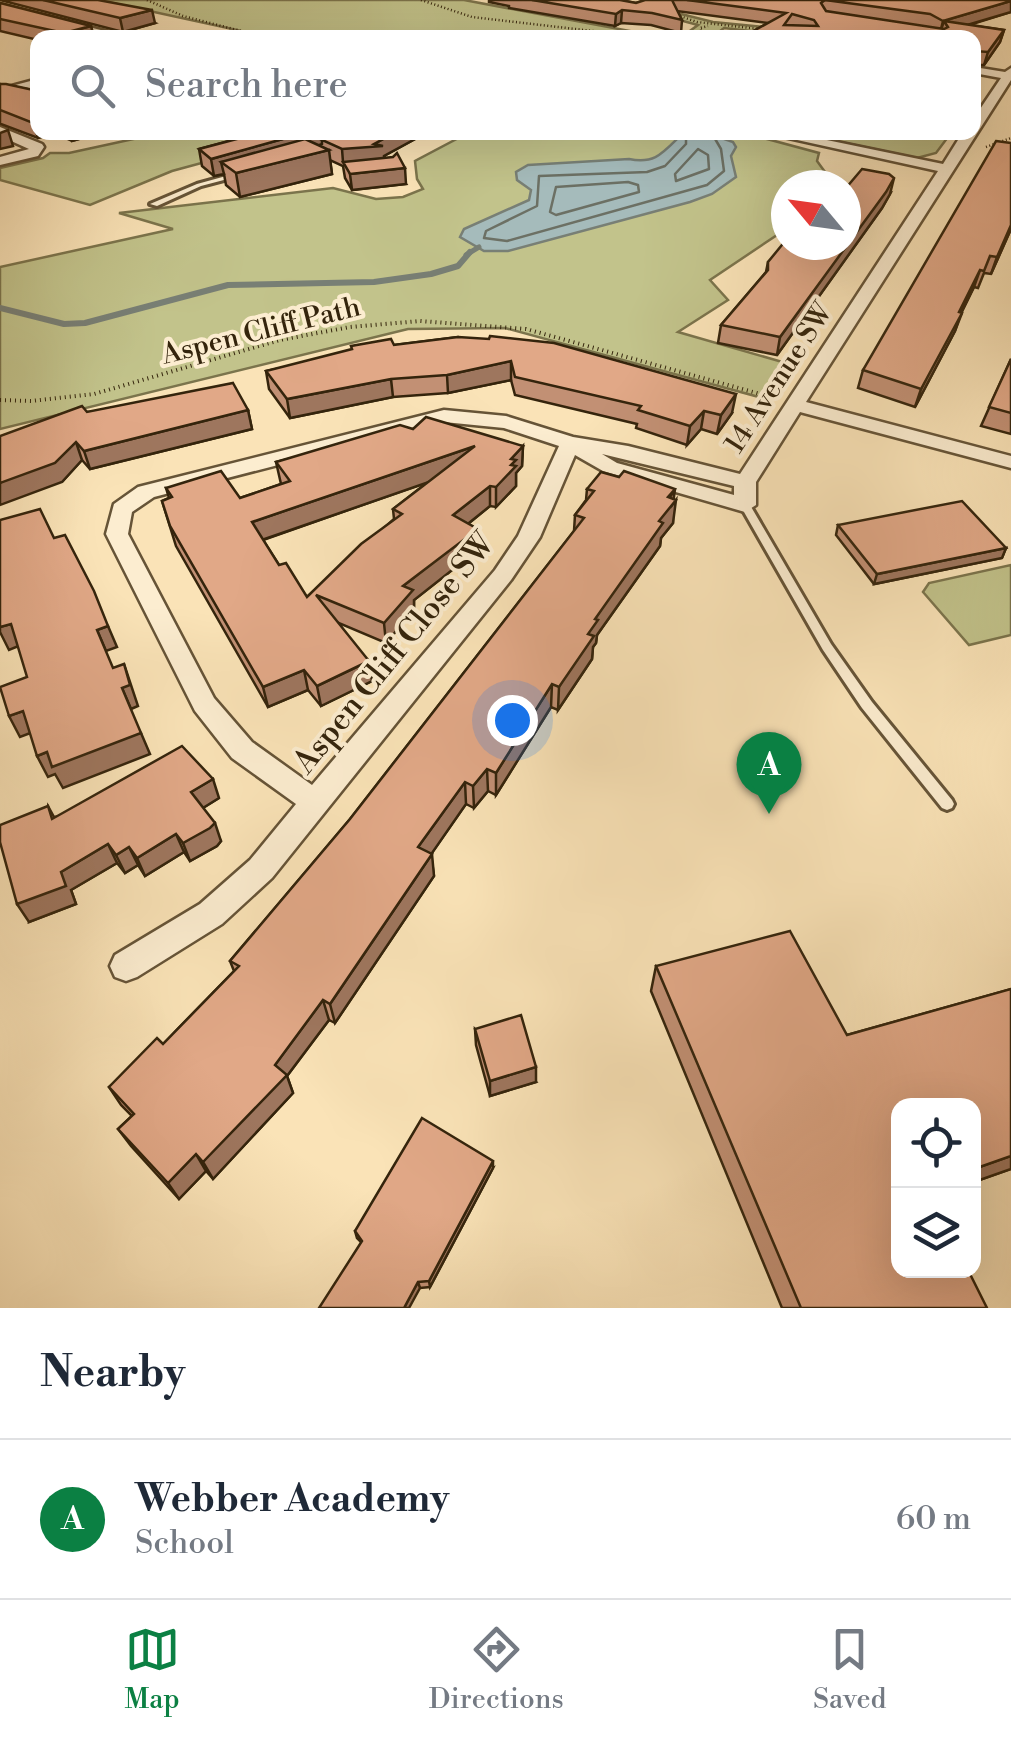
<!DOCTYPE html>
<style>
:root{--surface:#fff;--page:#f2f2f3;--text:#1f2937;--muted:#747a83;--line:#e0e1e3;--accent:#0b8043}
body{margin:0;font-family:"Libre Bodoni",serif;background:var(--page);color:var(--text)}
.controls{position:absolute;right:30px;bottom:30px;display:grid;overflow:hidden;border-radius:20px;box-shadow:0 10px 40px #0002}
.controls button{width:90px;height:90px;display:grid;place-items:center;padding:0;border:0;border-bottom:2px solid var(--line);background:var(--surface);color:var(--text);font:50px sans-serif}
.compass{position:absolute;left:771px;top:170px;width:90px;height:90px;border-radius:50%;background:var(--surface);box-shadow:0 10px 40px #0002;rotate:299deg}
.you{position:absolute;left:512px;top:720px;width:35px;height:35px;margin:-25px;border:8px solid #fff;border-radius:50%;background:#1a73e8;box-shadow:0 0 0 15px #1a73e833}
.badge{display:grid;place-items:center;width:65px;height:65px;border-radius:50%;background:var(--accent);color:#fff;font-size:32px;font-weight:700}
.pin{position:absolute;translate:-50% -82px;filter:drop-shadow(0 2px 5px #0008)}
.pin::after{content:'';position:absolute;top:52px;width:35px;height:30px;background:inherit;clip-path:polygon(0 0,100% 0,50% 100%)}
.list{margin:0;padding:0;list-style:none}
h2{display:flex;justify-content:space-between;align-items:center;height:130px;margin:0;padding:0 40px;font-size:42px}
h2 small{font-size:32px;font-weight:400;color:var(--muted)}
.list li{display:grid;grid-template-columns:65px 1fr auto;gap:30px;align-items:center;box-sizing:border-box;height:160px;padding:0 40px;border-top:2px solid var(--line)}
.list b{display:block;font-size:38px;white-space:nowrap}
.list p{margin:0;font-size:32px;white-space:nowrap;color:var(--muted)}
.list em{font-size:32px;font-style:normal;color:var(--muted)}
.icon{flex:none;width:55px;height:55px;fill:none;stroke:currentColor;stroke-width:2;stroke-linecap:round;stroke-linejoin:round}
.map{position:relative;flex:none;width:1011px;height:1308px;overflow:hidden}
.search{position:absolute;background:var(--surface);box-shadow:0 10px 40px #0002;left:30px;right:30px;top:30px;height:110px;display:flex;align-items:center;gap:25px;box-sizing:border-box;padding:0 35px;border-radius:20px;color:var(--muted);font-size:38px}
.sheet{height:290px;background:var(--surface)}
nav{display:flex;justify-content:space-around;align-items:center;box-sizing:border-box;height:140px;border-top:2px solid var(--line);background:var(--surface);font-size:28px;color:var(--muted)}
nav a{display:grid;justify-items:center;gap:5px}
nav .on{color:var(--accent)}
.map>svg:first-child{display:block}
.green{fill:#c2c38b;stroke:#7b744c;stroke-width:2.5}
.water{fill:#a5bbbb;stroke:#787f75;stroke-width:2.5}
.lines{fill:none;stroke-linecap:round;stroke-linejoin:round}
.shore{stroke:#6c7064;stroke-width:2.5}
.stream-far1{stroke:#787f75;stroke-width:5}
.stream{stroke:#787f75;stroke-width:6}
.lane-casing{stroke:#665437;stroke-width:6}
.street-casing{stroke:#665437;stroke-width:5}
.path-far1{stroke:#34240c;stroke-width:2.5;stroke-dasharray:1 2.5;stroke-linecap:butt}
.path{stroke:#34240c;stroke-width:4;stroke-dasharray:1 4;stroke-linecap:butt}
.lane{fill:#fcedd0;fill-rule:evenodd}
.street{fill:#fcedd0;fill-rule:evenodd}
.wall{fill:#c29074;stroke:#34240c;stroke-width:2.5;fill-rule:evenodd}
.shaded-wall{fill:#9e765e;stroke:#34240c;stroke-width:2.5}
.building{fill:#e1a887;stroke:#34240c;stroke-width:2.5;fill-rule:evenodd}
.labels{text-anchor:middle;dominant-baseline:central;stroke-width:8;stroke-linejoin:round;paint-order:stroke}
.far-street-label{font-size:28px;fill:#34240c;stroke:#fcedd0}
.street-label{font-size:32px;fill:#34240c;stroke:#fcedd0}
</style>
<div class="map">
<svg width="1011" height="1308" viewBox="0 0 1011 1308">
<rect width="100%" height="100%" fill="#fae3b7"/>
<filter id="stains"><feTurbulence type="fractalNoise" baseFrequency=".002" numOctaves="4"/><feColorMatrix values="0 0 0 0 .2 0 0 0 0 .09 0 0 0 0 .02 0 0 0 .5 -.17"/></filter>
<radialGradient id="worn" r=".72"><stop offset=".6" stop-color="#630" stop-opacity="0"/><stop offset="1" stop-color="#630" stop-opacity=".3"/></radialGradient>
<!-- green -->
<g class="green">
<path d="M 99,0 L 464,0 L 651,35 L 687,33 L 698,25 L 657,14 L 661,9 L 713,22 L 773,28 L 768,33 L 724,28 L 711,38 L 214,38 L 237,30 Z"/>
<path d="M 161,133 L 312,133 L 172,171 L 90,205 L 0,180 L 0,168 L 43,158 L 50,153 L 69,153 Z"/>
<path d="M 468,133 L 745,133 L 819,153 L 817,161 L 825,172 L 826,185 L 786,185 L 786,229 L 710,280 L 728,300 L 678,332 L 793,365 L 759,397 L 505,328 L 408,329 L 0,429 L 0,267 L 173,229 L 119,213 L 333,188 L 376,199 L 403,197 L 423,189 L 417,179 L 415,161 Z"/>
<path d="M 798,133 L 951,133 L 936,153 L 917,158 Z"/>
<path d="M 1011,565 L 1011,635 L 969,645 L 923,592 L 929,583 Z"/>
</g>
<!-- water -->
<path class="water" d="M 674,133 L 707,133 L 733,142 L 736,147 L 731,156 L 736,177 L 712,194 L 690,202 L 508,251 L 484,251 L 460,237 L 464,229 L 529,200 L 531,190 L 517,180 L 516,172 L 528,165 L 629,159 C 653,164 661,155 678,138 Z"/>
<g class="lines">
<!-- shore -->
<g class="shore">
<path d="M 686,132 L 686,144 L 665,166 L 647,172 L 539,176 L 537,206 L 486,231 L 484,238 L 507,241 L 707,185 L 724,171 L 721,149 L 711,132"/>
<path d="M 698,149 L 708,155 L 709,169 L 676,181 L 675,174 Z"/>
<path d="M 628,182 L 638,185 L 639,192 L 556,215 L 550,212 L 556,187 Z"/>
</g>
<!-- stream-far1 -->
<path class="stream-far1" d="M 466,255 L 479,247"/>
<!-- stream -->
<path class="stream" d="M 0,308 L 64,324 L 85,323 L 228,285 L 374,282 L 431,274 L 458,266 L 470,252"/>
<!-- lane casing -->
<g class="lane-casing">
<g id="lane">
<path d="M 237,173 L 240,175 L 239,176 L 201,186 L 157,206 L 150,204 L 197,184 Z"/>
<path d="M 745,502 L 750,505 L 831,644 L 872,702 L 952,800 L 954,804 L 952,808 L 947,810 L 942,808 L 862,708 L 823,650 L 740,505 Z"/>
</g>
</g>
<!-- street casing -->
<g class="street-casing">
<g id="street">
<path d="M 0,5 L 125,36 L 126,38 L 106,38 L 0,11 Z"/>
<path d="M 974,67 L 1005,72 L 1011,68 L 1011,80 L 806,402 L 1011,456 L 1011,468 L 800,412 L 756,482 L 756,505 L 745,512 L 603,471 L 575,455 L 540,537 L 511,580 L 272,878 L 222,924 L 137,977 L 126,981 L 115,977 L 110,966 L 115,955 L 200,904 L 250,860 L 296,804 L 232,758 L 195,711 L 106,534 L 114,504 L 138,487 L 444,410 L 506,416 L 573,437 L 628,446 L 740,474 L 938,171 L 761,132 L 788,132 L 943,164 L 963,132 L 974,132 L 974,118 L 1001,78 L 974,73 ZM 444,422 L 504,428 L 559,446 L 518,536 L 495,570 L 312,785 L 252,742 L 214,698 L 128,534 L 132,512 L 154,497 ZM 602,454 L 734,486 L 734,495 L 617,463 Z"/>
<path d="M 38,79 L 38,86 L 0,97 L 0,89 Z"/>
<path d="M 0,127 L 42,144 L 44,147 L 38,156 L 0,165 L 0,157 L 29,149 L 0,136 Z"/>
</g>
</g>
<!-- path-far1 -->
<g class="path-far1">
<path d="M 147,0 L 183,16 L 268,38"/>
<path d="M 421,0 L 472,17 L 653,38"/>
<path d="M 677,15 L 697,22 L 759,29"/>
<path d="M 697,38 L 702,35 L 700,28 L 708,26"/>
<path d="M 986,147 L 1011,138"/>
</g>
<!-- path -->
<path class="path" d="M 0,400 L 31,401 L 94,394 L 280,340 L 350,327 L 420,321 L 526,329 L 764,395"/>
<!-- lane -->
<use href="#lane" class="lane"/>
<!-- street -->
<use href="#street" class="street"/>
</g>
<!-- wall -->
<g class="wall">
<path d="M 0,0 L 98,0 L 155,23 L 123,32 Z"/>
<path d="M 489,0 L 620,0 L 636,3 L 645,0 L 1011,0 L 1011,12 L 969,25 L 1004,30 L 1000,42 L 984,65 L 979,65 L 975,77 L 974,38 L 747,38 L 748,34 L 768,23 L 677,11 L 682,20 L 681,33 L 651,25 L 621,23 L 615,26 L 509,8 L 509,6 L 489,2 Z"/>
<path d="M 0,3 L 91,26 L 94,38 L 38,38 L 38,40 L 0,31 Z"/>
<path d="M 0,84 L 38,91 L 38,132 L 104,132 L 72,141 L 55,133 L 38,138 L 1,124 L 0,124 Z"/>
<path d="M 263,132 L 415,132 L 415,139 L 384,156 L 406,184 L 352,190 L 345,178 L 343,166 L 330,160 L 332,174 L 240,197 L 226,185 L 224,174 L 214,176 L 202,166 L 199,149 Z"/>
<path d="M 890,194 L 882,208 L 777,355 L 718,343 L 721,325 L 766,272 L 768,262 Z"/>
<path d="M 1011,229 L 991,274 L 984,273 L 978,288 L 974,287 L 961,313 L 955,331 L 915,407 L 858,388 L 863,370 Z"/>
<path d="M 458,337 L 732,413 L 717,434 L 701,429 L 687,445 L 636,428 L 637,424 L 515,395 L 511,380 L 448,393 L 393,397 L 290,418 L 269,389 L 266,371 L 394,345 Z"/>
<path d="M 1011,359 L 1011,434 L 981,426 Z"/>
<path d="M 248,410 L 252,429 L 90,469 L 82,460 L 62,482 L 87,412 Z"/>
<path d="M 413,429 L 523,446 L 522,466 L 516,473 L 516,486 L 496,507 L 490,506 L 468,524 L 476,528 L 477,548 L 475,552 L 414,600 L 414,610 L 386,643 L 339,623 L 372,681 L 321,706 L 308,690 L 268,707 L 176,546 L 162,501 L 169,498 L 166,488 L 240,498 L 281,484 L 276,462 ZM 428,482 L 393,509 L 394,519 L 307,597 L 279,565 L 263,540 Z"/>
<path d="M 587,489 L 673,499 L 673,523 L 661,538 L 660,546 L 597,635 L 596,643 L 593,647 L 592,659 L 558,710 L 551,707 L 496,795 L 488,791 L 474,808 L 466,804 L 431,854 L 434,876 L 335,1023 L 329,1020 L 287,1076 L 293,1093 L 213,1179 L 206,1171 L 179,1199 L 131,1146 L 118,1129 L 132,1116 L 121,1105 L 109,1087 L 163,1044 L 234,971 L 230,961 L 350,819 L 574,531 L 575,515 L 586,500 Z"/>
<path d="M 838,525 L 1006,548 L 1002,558 L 874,584 L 836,535 Z"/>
<path d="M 219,798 L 203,808 L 221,841 L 217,846 L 190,861 L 184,852 L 145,876 L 138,865 L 125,873 L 117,863 L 71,890 L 76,904 L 29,922 L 48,806 L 54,817 Z"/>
<path d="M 656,966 L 847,1035 L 1011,989 L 1011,1169 L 974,1182 L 974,1106 L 898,1106 L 898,1270 L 987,1308 L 782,1308 L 651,991 Z"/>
<path d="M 475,1029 L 536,1082 L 490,1096 L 476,1045 Z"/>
<path d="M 493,1168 L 430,1287 L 420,1288 L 361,1242 L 357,1238 L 355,1231 Z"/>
</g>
<!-- shaded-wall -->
<g class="shaded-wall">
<path d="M 1011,1 L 1011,12 L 947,31 L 948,27 L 944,21 L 940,33 L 943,21 Z"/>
<path d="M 152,10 L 155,23 L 123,32 L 120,18 Z"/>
<path d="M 622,10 L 621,23 L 615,26 L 616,14 Z"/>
<path d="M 91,26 L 94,38 L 65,38 L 64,33 Z"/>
<path d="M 1004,30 L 1000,42 L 984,65 L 988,52 Z"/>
<path d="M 38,122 L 38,132 L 55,133 L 38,138 L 33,123 Z"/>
<path d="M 8,130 L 13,146 L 0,149 L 0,133 Z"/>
<path d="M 70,132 L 104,132 L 72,141 Z"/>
<path d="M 308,132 L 351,132 L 322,140 L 322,144 L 312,148 L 221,162 L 224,174 L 214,176 L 211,159 Z"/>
<path d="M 396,132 L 415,132 L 415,139 L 384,156 L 384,163 L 343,162 L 342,149 L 374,144 Z"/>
<path d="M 329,150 L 332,174 L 240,197 L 236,173 Z"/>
<path d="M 405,168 L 406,184 L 352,190 L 350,174 Z"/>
<path d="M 894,178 L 890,194 L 882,208 L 777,355 L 780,337 Z"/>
<path d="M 1011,225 L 1011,229 L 991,274 L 997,257 Z"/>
<path d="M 980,270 L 974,287 L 955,326 L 962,313 L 955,331 L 915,407 L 921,389 Z"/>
<path d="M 511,361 L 511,380 L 448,393 L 447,375 Z"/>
<path d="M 391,379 L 393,397 L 290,418 L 287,399 Z"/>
<path d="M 736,394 L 732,413 L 717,434 L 721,415 Z"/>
<path d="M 248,410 L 252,429 L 90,469 L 84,451 Z"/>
<path d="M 704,411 L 701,429 L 687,445 L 690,426 Z"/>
<path d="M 76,442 L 82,460 L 62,482 L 0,505 L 0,483 Z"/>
<path d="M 475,446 L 475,466 L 256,542 L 252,522 Z"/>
<path d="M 523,446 L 522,466 L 516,473 L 516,486 L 496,507 L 496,487 L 511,459 Z"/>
<path d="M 490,486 L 490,506 L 454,535 L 453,515 Z"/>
<path d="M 675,489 L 673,504 L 676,500 L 673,523 L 661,538 L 660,546 L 597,635 L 596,643 L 593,647 L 592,659 L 558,710 L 559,687 L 588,634 L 595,619 Z"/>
<path d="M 476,528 L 477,548 L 475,552 L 414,600 L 414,610 L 386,643 L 384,623 L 403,586 Z"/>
<path d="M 1006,548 L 1002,558 L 874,584 L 877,574 Z"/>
<path d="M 11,624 L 21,645 L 9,650 L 0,632 L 0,627 Z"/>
<path d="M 108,626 L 117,647 L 106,651 L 97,630 Z"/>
<path d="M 369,661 L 372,681 L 321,706 L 317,686 Z"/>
<path d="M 124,664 L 138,706 L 131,709 L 122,688 Z"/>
<path d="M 304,670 L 308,690 L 268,707 L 263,687 Z"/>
<path d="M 552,684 L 551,707 L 496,795 L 496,773 Z"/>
<path d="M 23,711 L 33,732 L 20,737 L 9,716 Z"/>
<path d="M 141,733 L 150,754 L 63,788 L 55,774 L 48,777 L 37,756 L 47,752 Z"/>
<path d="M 487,769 L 488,791 L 474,808 L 473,786 Z"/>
<path d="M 213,779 L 219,798 L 198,811 L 191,792 Z"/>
<path d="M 465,782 L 466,804 L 421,869 L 418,847 Z"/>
<path d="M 215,823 L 221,841 L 217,846 L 190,861 L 183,843 Z"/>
<path d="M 176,834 L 184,852 L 145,876 L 137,858 Z"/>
<path d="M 108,844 L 117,863 L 71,890 L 76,904 L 29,922 L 17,904 L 61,872 Z"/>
<path d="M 129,847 L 138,865 L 125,873 L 116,855 Z"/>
<path d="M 432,854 L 434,876 L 335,1023 L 330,1004 Z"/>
<path d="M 323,1000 L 329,1020 L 287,1076 L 293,1093 L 213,1179 L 203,1162 Z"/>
<path d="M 536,1067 L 536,1082 L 490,1096 L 490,1081 Z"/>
<path d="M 196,1154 L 206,1171 L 179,1199 L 168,1183 Z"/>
<path d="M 1011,1156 L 1011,1169 L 974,1182 L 974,1169 Z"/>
<path d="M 493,1161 L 493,1168 L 430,1287 L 429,1281 Z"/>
<path d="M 418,1282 L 420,1288 L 409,1308 L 404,1308 Z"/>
</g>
<!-- building -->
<g class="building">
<path d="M 43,0 L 98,0 L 152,10 L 120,18 Z"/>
<path d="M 532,0 L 620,0 L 636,3 L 645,0 L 672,0 L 682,20 L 652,13 L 622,10 L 616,14 Z"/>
<path d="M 687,0 L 1011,0 L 1011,1 L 943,21 L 930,14 L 825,0 L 821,3 L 826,11 L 944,29 L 948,27 L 944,21 L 1004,30 L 988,52 L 975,51 L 974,60 L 979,64 L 974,71 L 974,38 L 764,38 L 748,34 L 786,13 ZM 792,14 L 814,20 L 818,26 L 784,25 Z"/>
<path d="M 0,3 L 91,26 L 64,33 L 0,19 Z"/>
<path d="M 284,34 L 341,34 L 376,38 L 283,38 Z"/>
<path d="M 0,84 L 6,84 L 38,91 L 38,122 L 33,123 L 0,110 Z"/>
<path d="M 263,132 L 308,132 L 211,159 L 199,149 Z"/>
<path d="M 338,132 L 396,132 L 374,144 L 383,146 L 342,149 L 322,140 Z"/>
<path d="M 305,139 L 329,150 L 236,173 L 221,162 Z"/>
<path d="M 996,141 L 1011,143 L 1011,225 L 997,257 L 990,256 L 984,271 L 980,270 L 959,312 L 962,313 L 921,389 L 863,370 Z"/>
<path d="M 397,153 L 405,168 L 350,174 L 343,162 L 393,157 Z"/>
<path d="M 862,169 L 889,174 L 894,178 L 886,192 L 780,337 L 721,325 L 768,270 L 768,262 L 786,240 L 786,245 L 846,245 L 846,188 Z"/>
<path d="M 490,336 L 554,343 L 736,394 L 721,415 L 704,411 L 690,426 L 638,410 L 641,406 L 515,377 L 511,361 L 447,375 L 391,379 L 287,399 L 266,371 L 352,349 L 351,346 L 391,339 L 394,345 L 458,337 L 489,339 Z"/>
<path d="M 1011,359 L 1011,413 L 989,407 Z"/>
<path d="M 233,383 L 248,410 L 84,451 L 76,442 L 55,463 L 0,483 L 0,436 L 82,406 L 87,412 Z"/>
<path d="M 426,417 L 523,446 L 511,459 L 516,460 L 511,465 L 516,466 L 496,487 L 490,486 L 453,515 L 476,528 L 474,532 L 403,586 L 413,590 L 384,623 L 316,595 L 369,661 L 317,686 L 304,670 L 263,687 L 170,526 L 162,501 L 172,497 L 166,488 L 221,471 L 240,498 L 290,481 L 276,462 L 400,425 L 413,429 ZM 475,446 L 393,509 L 402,514 L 361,544 L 307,597 L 286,563 L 279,565 L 252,522 Z"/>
<path d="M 624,471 L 675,489 L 668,497 L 676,500 L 659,521 L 663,523 L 595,619 L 598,620 L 588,634 L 594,636 L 559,687 L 552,684 L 496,773 L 487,769 L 473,786 L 465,782 L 418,847 L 432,854 L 330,1004 L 323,1000 L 275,1065 L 287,1075 L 203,1162 L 196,1154 L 168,1183 L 118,1129 L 134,1114 L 109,1087 L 157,1038 L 163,1044 L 239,966 L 230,961 L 350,819 L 584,518 L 575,515 L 594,491 L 587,489 L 601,472 L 619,477 Z"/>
<path d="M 962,501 L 1006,548 L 877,574 L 838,525 Z"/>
<path d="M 40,509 L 54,538 L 65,535 L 94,591 L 108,626 L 97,630 L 113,668 L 124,664 L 130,685 L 122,688 L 141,733 L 52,767 L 47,752 L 37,756 L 23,711 L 9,716 L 0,687 L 27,677 L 11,624 L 0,627 L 0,520 Z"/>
<path d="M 182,746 L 213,779 L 191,792 L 215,823 L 210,828 L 183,843 L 176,834 L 137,858 L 129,847 L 116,855 L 108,844 L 61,872 L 66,886 L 17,904 L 0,842 L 0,825 L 48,806 L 52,819 Z"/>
<path d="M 790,931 L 847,1035 L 1011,989 L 1011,1156 L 974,1169 L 974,1106 L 898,1106 L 898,1270 L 968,1270 L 987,1308 L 801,1308 L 656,966 Z"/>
<path d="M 521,1015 L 536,1067 L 490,1081 L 475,1029 Z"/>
<path d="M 422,1118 L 493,1161 L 429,1281 L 418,1282 L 404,1308 L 319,1308 L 362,1241 L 355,1231 Z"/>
</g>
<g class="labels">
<!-- far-street labels -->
<g class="far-street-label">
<text transform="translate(261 331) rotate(-14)">Aspen Cliff Path</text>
<text transform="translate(779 378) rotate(-57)">14 Avenue SW</text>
</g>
<!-- street labels -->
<g class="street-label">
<text transform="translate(394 653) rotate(-51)">Aspen Cliff Close SW</text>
</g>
</g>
<rect width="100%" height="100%" filter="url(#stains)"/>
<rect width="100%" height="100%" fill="url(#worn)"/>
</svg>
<div class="controls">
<button><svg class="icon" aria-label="locate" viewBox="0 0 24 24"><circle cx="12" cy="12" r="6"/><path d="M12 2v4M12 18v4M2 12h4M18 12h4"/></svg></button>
<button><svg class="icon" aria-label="layers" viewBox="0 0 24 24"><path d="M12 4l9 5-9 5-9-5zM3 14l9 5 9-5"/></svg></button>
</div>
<svg class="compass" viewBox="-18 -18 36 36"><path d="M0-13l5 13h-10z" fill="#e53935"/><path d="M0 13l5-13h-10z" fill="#747a83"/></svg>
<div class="you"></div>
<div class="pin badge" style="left:769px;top:814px">A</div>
<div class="search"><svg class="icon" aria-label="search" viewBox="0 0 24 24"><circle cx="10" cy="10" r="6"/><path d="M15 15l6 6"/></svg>Search here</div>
</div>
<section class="sheet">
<h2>Nearby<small></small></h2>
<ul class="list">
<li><span class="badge">A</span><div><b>Webber Academy</b><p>School</p></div><em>60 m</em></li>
</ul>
</section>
<nav>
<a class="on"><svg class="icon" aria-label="map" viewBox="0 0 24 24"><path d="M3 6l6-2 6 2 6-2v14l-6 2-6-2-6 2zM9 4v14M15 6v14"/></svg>Map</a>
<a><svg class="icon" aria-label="directions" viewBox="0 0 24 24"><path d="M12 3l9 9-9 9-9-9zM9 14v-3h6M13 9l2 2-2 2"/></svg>Directions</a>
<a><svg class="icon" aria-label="saved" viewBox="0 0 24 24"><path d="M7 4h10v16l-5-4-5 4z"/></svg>Saved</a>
</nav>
